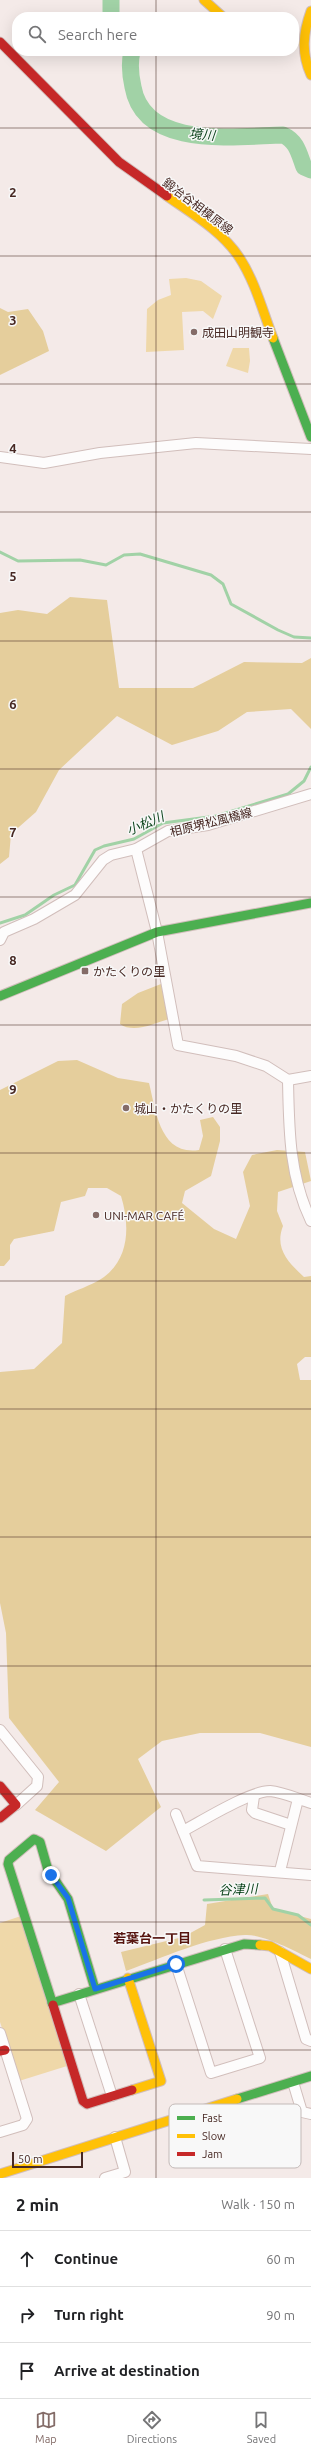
<!DOCTYPE html>
<meta charset="utf-8">
<style>
:root{--surface:#fff;--page:#f6f6f6;--text:#202124;--muted:#757577;--line:#e0e0e0;--accent:#846c68}
body{margin:0;font-family:Ubuntu,"Noto Sans JP",sans-serif;background:var(--page);color:var(--text)}
.scale{position:absolute;left:12px;bottom:10px;width:71px;box-sizing:border-box;padding-left:4px;border:2px solid #472823;border-top:0;font-size:11px;line-height:14px;white-space:nowrap;color:#472823;-webkit-text-stroke:3px #f8f8f8;paint-order:stroke}
.stop{position:absolute;width:12px;height:12px;margin:-9px;border:3px solid #1a73e8;border-radius:50%;background:#fff}
.stop.end{background:#1a73e8;border-color:#fff;box-shadow:0 1px 4px #0008}
.list{margin:0;padding:0;list-style:none}
h2{display:flex;justify-content:space-between;align-items:center;height:52px;margin:0;padding:0 16px;font-size:17px}
h2 small{font-size:13px;font-weight:400;color:var(--muted)}
.list li{display:grid;grid-template-columns:26px 1fr auto;gap:12px;align-items:center;box-sizing:border-box;height:56px;padding:0 16px;border-top:1px solid var(--line)}
.list b{display:block;font-size:15px;white-space:nowrap}
.list em{font-size:13px;font-style:normal;color:var(--muted)}
.icon{flex:none;width:22px;height:22px;fill:none;stroke:currentColor;stroke-width:2;stroke-linecap:round;stroke-linejoin:round}
.map{position:relative;flex:none;width:311px;height:2178px;overflow:hidden}
.search{position:absolute;background:var(--surface);box-shadow:0 4px 16px #0002;left:12px;right:12px;top:12px;height:44px;display:flex;align-items:center;gap:10px;box-sizing:border-box;padding:0 14px;border-radius:16px;color:var(--muted);font-size:15px}
.sheet{height:220px;background:var(--surface)}
nav{display:flex;justify-content:space-around;align-items:center;box-sizing:border-box;height:56px;border-top:1px solid var(--line);background:var(--surface);font-size:11px;color:var(--muted)}
nav a{display:grid;justify-items:center;gap:2px}
nav .on{color:var(--accent)}
.map>svg:first-child{display:block}
.green{fill:#efd8a9}
.forest{fill:#e5ce9c}
.lines{fill:none;stroke-linecap:round;stroke-linejoin:round}
.stream{stroke:#a1d2a6;stroke-width:3}
.river{stroke:#a1d2a6;stroke-width:17}
.street-casing{stroke:#d1bebb;stroke-width:12}
.fast-casing{stroke:#d1bebb;stroke-width:11}
.slow-casing{stroke:#d1bebb;stroke-width:11}
.jam-casing{stroke:#d1bebb;stroke-width:11}
.street{stroke:#fdfcfc;stroke-width:10}
.fast{stroke:#4caf50;stroke-width:9}
.slow{stroke:#ffc107;stroke-width:9}
.jam{stroke:#c62828;stroke-width:9}
.route{stroke:#1a73e8;stroke-width:5}
.grid{fill:none;stroke:#472823;stroke-width:1;stroke-opacity:0.55}
.poi-dot{fill:#846c68;stroke:#f8f8f8;stroke-width:1.5}
.labels{text-anchor:middle;dominant-baseline:central;stroke-width:3;stroke-linejoin:round;paint-order:stroke}
.street-label{font-size:12px;fill:#472823;stroke:#f8f8f8}
.poi-label{font-size:12px;fill:#472823;stroke:#f8f8f8;text-anchor:start}
.water-label{font-size:13px;font-style:italic;fill:#0c441c;stroke:#f8f8f8}
.neighbourhood-label{font-size:13px;font-weight:bold;fill:#571510;stroke:#f8f8f8}
.key{fill:#f8f8f8;stroke:#c3bab8;stroke-width:1}
.key-label{font-size:11px;fill:#472823}
.grid-label{font-size:13px;text-anchor:middle;font-weight:bold;fill:#472823;stroke:#f8f8f8;stroke-width:3;stroke-linejoin:round;paint-order:stroke}
</style>
<div class="map">
<svg width="311" height="2178" viewBox="0 0 311 2178">
<rect width="100%" height="100%" fill="#f4eae8"/>
<!-- green -->
<g class="green">
<path d="M 186,278 L 201,281 L 222,296 L 213,319 L 203,311 L 182,312 L 184,350 L 146,352 L 147,309 L 158,300 L 171,295 L 169,279 Z"/>
<path d="M 233,348 L 249,348 L 250,361 L 248,373 L 226,366 Z"/>
<path d="M 21,1916 L 67,2066 L 19,2081 L 0,2022 L 0,1923 Z"/>
</g>
<!-- forest -->
<g class="forest">
<path d="M 0,308 L 8,312 L 28,309 L 43,331 L 49,351 L 0,375 Z"/>
<path d="M 70,597 L 107,600 L 119,688 L 193,688 L 244,662 L 302,663 L 311,658 L 311,729 L 291,709 L 247,712 L 218,731 L 172,745 L 117,716 L 59,770 L 36,812 L 11,834 L 9,857 L 0,864 L 0,613 L 18,610 L 47,614 Z"/>
<path d="M 161,984 L 169,1019 C 155,1023 134,1034 120,1024 L 122,1004 L 138,993 Z"/>
<path d="M 77,1060 L 118,1078 L 149,1083 C 156,1111 160,1156 199,1150 L 203,1136 L 200,1120 L 213,1117 L 220,1127 L 220,1141 L 211,1176 L 185,1191 L 182,1203 L 214,1229 L 236,1239 L 250,1206 L 243,1172 L 252,1155 L 277,1150 L 305,1152 L 311,1181 L 278,1192 L 277,1211 L 283,1226 C 274,1249 289,1263 304,1277 L 311,1276 L 311,1357 L 305,1357 L 297,1364 L 300,1380 L 311,1380 L 311,1747 L 260,1733 L 200,1733 L 162,1741 L 138,1759 L 161,1807 L 106,1851 L 35,1810 L 59,1782 L 9,1718 L 6,1633 L 0,1603 L 0,1372 L 34,1369 L 62,1343 L 65,1296 C 76,1290 90,1286 101,1279 C 130,1260 130,1225 121,1196 L 107,1188 L 88,1188 L 85,1196 L 61,1202 L 54,1231 L 14,1239 L 10,1245 L 10,1259 L 4,1266 L 0,1266 L 0,1090 L 58,1061 Z"/>
<path d="M 268,1894 L 273,1909 L 311,1919 L 311,1959 C 295,1951 263,1934 245,1935 C 207,1937 162,1958 126,1971 L 121,1952 L 183,1937 L 205,1925 L 207,1904 Z"/>
</g>
<g class="lines">
<!-- stream -->
<g class="stream">
<path d="M 0,552 L 18,561 L 80,560 L 106,565 L 124,555 L 140,554 L 211,575 L 223,584 L 231,604 L 278,630 L 294,637 L 311,638"/>
<path d="M 0,923 L 25,915 L 54,895 L 75,885 L 95,850 L 104,846 L 134,839 L 163,823 L 216,816 L 288,794 L 304,781 L 311,767"/>
<path d="M 204,1900 L 265,1898 L 273,1909 L 298,1915 L 311,1925"/>
</g>
<!-- river -->
<g class="river">
<path d="M 111,0 L 111,17"/>
<path d="M 132,51 C 129,64 130,74 133,87 C 144,150 237,136 283,135 C 297,141 299,154 304,167 L 311,170"/>
</g>
<!-- street casing -->
<g class="street-casing">
<g id="street">
<path d="M 0,457 L 44,463 L 100,453 L 196,443 L 311,449"/>
<path d="M 136,849 L 157,932 L 178,1045 L 236,1056 L 266,1066 L 288,1080 L 311,1076"/>
<path d="M 0,940 L 4,932 L 34,919 L 75,895 L 103,860 L 111,855 L 136,849 L 168,831 L 208,825 L 311,794"/>
<path d="M 288,1080 C 289,1129 289,1175 311,1221"/>
<path d="M 0,1730 L 38,1777 L 37,1786 L 16,1805"/>
<path d="M 254,1796 L 252,1810 L 255,1813 L 291,1825"/>
<path d="M 176,1814 L 197,1866 L 311,1875"/>
<path d="M 183,1831 C 202,1821 250,1791 270,1791 C 283,1792 298,1799 311,1803"/>
<path d="M 280,1871 L 298,1799"/>
<path d="M 280,1952 L 306,2039 L 311,2041"/>
<path d="M 176,1964 L 211,2073 L 260,2058 L 225,1949"/>
<path d="M 79,1994 L 112,2096"/>
<path d="M 0,2033 L 27,2119 L 23,2125 L 0,2132"/>
<path d="M 293,2082 L 302,2112 L 311,2114"/>
<path d="M 105,2178 L 125,2172 L 115,2137"/>
</g>
</g>
<!-- fast casing -->
<g class="fast-casing">
<g id="fast">
<path d="M 273,338 L 311,437"/>
<path d="M 0,996 L 157,932 L 311,903"/>
<path d="M 52,2003 L 244,1944 L 260,1945"/>
<path d="M 53,2005 L 8,1864 L 9,1860 L 34,1839 L 40,1842 L 48,1870 L 68,1899 L 95,1989"/>
<path d="M 237,2099 L 311,2076"/>
</g>
</g>
<!-- slow casing -->
<g class="slow-casing">
<g id="slow">
<path d="M 204,0 L 223,17"/>
<path d="M 311,11 C 303,33 301,53 311,75"/>
<path d="M 167,196 C 191,213 222,231 239,257 C 255,281 263,312 273,338"/>
<path d="M 260,1945 L 270,1946 L 311,1969"/>
<path d="M 128,1978 L 161,2081 L 132,2090"/>
<path d="M 0,2174 L 237,2099"/>
</g>
</g>
<!-- jam casing -->
<g class="jam-casing">
<g id="jam">
<path d="M 0,42 L 119,162 L 167,196"/>
<path d="M 0,1786 L 16,1805 L 0,1818"/>
<path d="M 53,2005 L 83,2101 L 87,2104 L 132,2090"/>
<path d="M 0,2051 L 5,2050"/>
</g>
</g>
<!-- street -->
<use href="#street" class="street"/>
<!-- fast -->
<use href="#fast" class="fast"/>
<!-- slow -->
<use href="#slow" class="slow"/>
<!-- jam -->
<use href="#jam" class="jam"/>
</g>
<g class="lines">
<!-- route -->
<path class="route" d="M 51,1875 L 68,1898 L 95,1989 L 176,1964"/>
</g>
<!-- grid -->
<path class="grid" d="M 156,0 L 156,17M 156,51 L 156,2178M 0,128 L 311,128M 0,256 L 311,256M 0,384 L 311,384M 0,512 L 311,512M 0,641 L 311,641M 0,769 L 311,769M 0,897 L 311,897M 0,1025 L 311,1025M 0,1153 L 311,1153M 0,1281 L 311,1281M 0,1409 L 311,1409M 0,1537 L 311,1537M 0,1666 L 311,1666M 0,1794 L 311,1794M 0,1922 L 311,1922M 0,2050 L 311,2050"/>
<!-- markers -->
<g class="poi-dot">
<circle cx="194" cy="332" r="4"/>
<rect x="81" y="967" width="8" height="8" rx="2"/>
<circle cx="126" cy="1108" r="4"/>
<circle cx="96" cy="1215" r="4"/>
</g>
<g class="labels">
<!-- street labels -->
<g class="street-label">
<text transform="translate(198 206) rotate(37)">鍛冶谷相模原線</text>
<text transform="translate(211 822) rotate(-14)">相原堺松風橋線</text>
</g>
<!-- poi labels -->
<g class="poi-label">
<text x="202" y="332">成田山明観寺</text>
<text x="93" y="971">かたくりの里</text>
<text x="134" y="1108">城山・かたくりの里</text>
<text x="104" y="1215">UNI-MAR CAFÉ</text>
</g>
<!-- water labels -->
<g class="water-label">
<text transform="translate(202 134) rotate(5)">境川</text>
<text transform="translate(145 823) rotate(-23)">小松川</text>
<text transform="translate(238 1889) rotate(-2)">谷津川</text>
</g>
<!-- neighbourhood labels -->
<g class="neighbourhood-label">
<text x="152" y="1938">若葉台一丁目</text>
</g>
</g>
<!-- legend -->
<rect x="169" y="2104" width="132" height="64" rx="6" class="key"/>
<rect x="177" y="2116" width="18" height="4" fill="#4caf50"/>
<rect x="177" y="2134" width="18" height="4" fill="#ffc107"/>
<rect x="177" y="2152" width="18" height="4" fill="#c62828"/>
<g class="key-label">
<text x="202" y="2122">Fast</text>
<text x="202" y="2140">Slow</text>
<text x="202" y="2158">Jam</text>
</g>
<g class="grid-label">
<text x="13" y="197">2</text>
<text x="13" y="325">3</text>
<text x="13" y="453">4</text>
<text x="13" y="581">5</text>
<text x="13" y="709">6</text>
<text x="13" y="837">7</text>
<text x="13" y="965">8</text>
<text x="13" y="1094">9</text>
</g>
</svg>
<div class="scale">50 m</div>
<div class="stop" style="left:176px;top:1964px"></div>
<div class="stop end" style="left:51px;top:1875px"></div>
<div class="search"><svg class="icon" aria-label="search" viewBox="0 0 24 24"><circle cx="10" cy="10" r="6"/><path d="M15 15l6 6"/></svg>Search here</div>
</div>
<section class="sheet">
<h2>2 min<small>Walk · 150 m</small></h2>
<ul class="list">
<li><svg class="icon" aria-label="ahead" viewBox="0 0 24 24"><path d="M12 20V5M6 11l6-6 6 6"/></svg><div><b>Continue</b></div><em>60 m</em></li>
<li><svg class="icon" aria-label="right" viewBox="0 0 24 24"><path d="M7 20v-9h11M14 6l5 5-5 5"/></svg><div><b>Turn right</b></div><em>90 m</em></li>
<li><svg class="icon" aria-label="arrive" viewBox="0 0 24 24"><path d="M6 21V4h12l-3 4 3 4H6"/></svg><div><b>Arrive at destination</b></div></li>
</ul>
</section>
<nav>
<a class="on"><svg class="icon" aria-label="map" viewBox="0 0 24 24"><path d="M3 6l6-2 6 2 6-2v14l-6 2-6-2-6 2zM9 4v14M15 6v14"/></svg>Map</a>
<a><svg class="icon" aria-label="directions" viewBox="0 0 24 24"><path d="M12 3l9 9-9 9-9-9zM9 14v-3h6M13 9l2 2-2 2"/></svg>Directions</a>
<a><svg class="icon" aria-label="saved" viewBox="0 0 24 24"><path d="M7 4h10v16l-5-4-5 4z"/></svg>Saved</a>
</nav>
